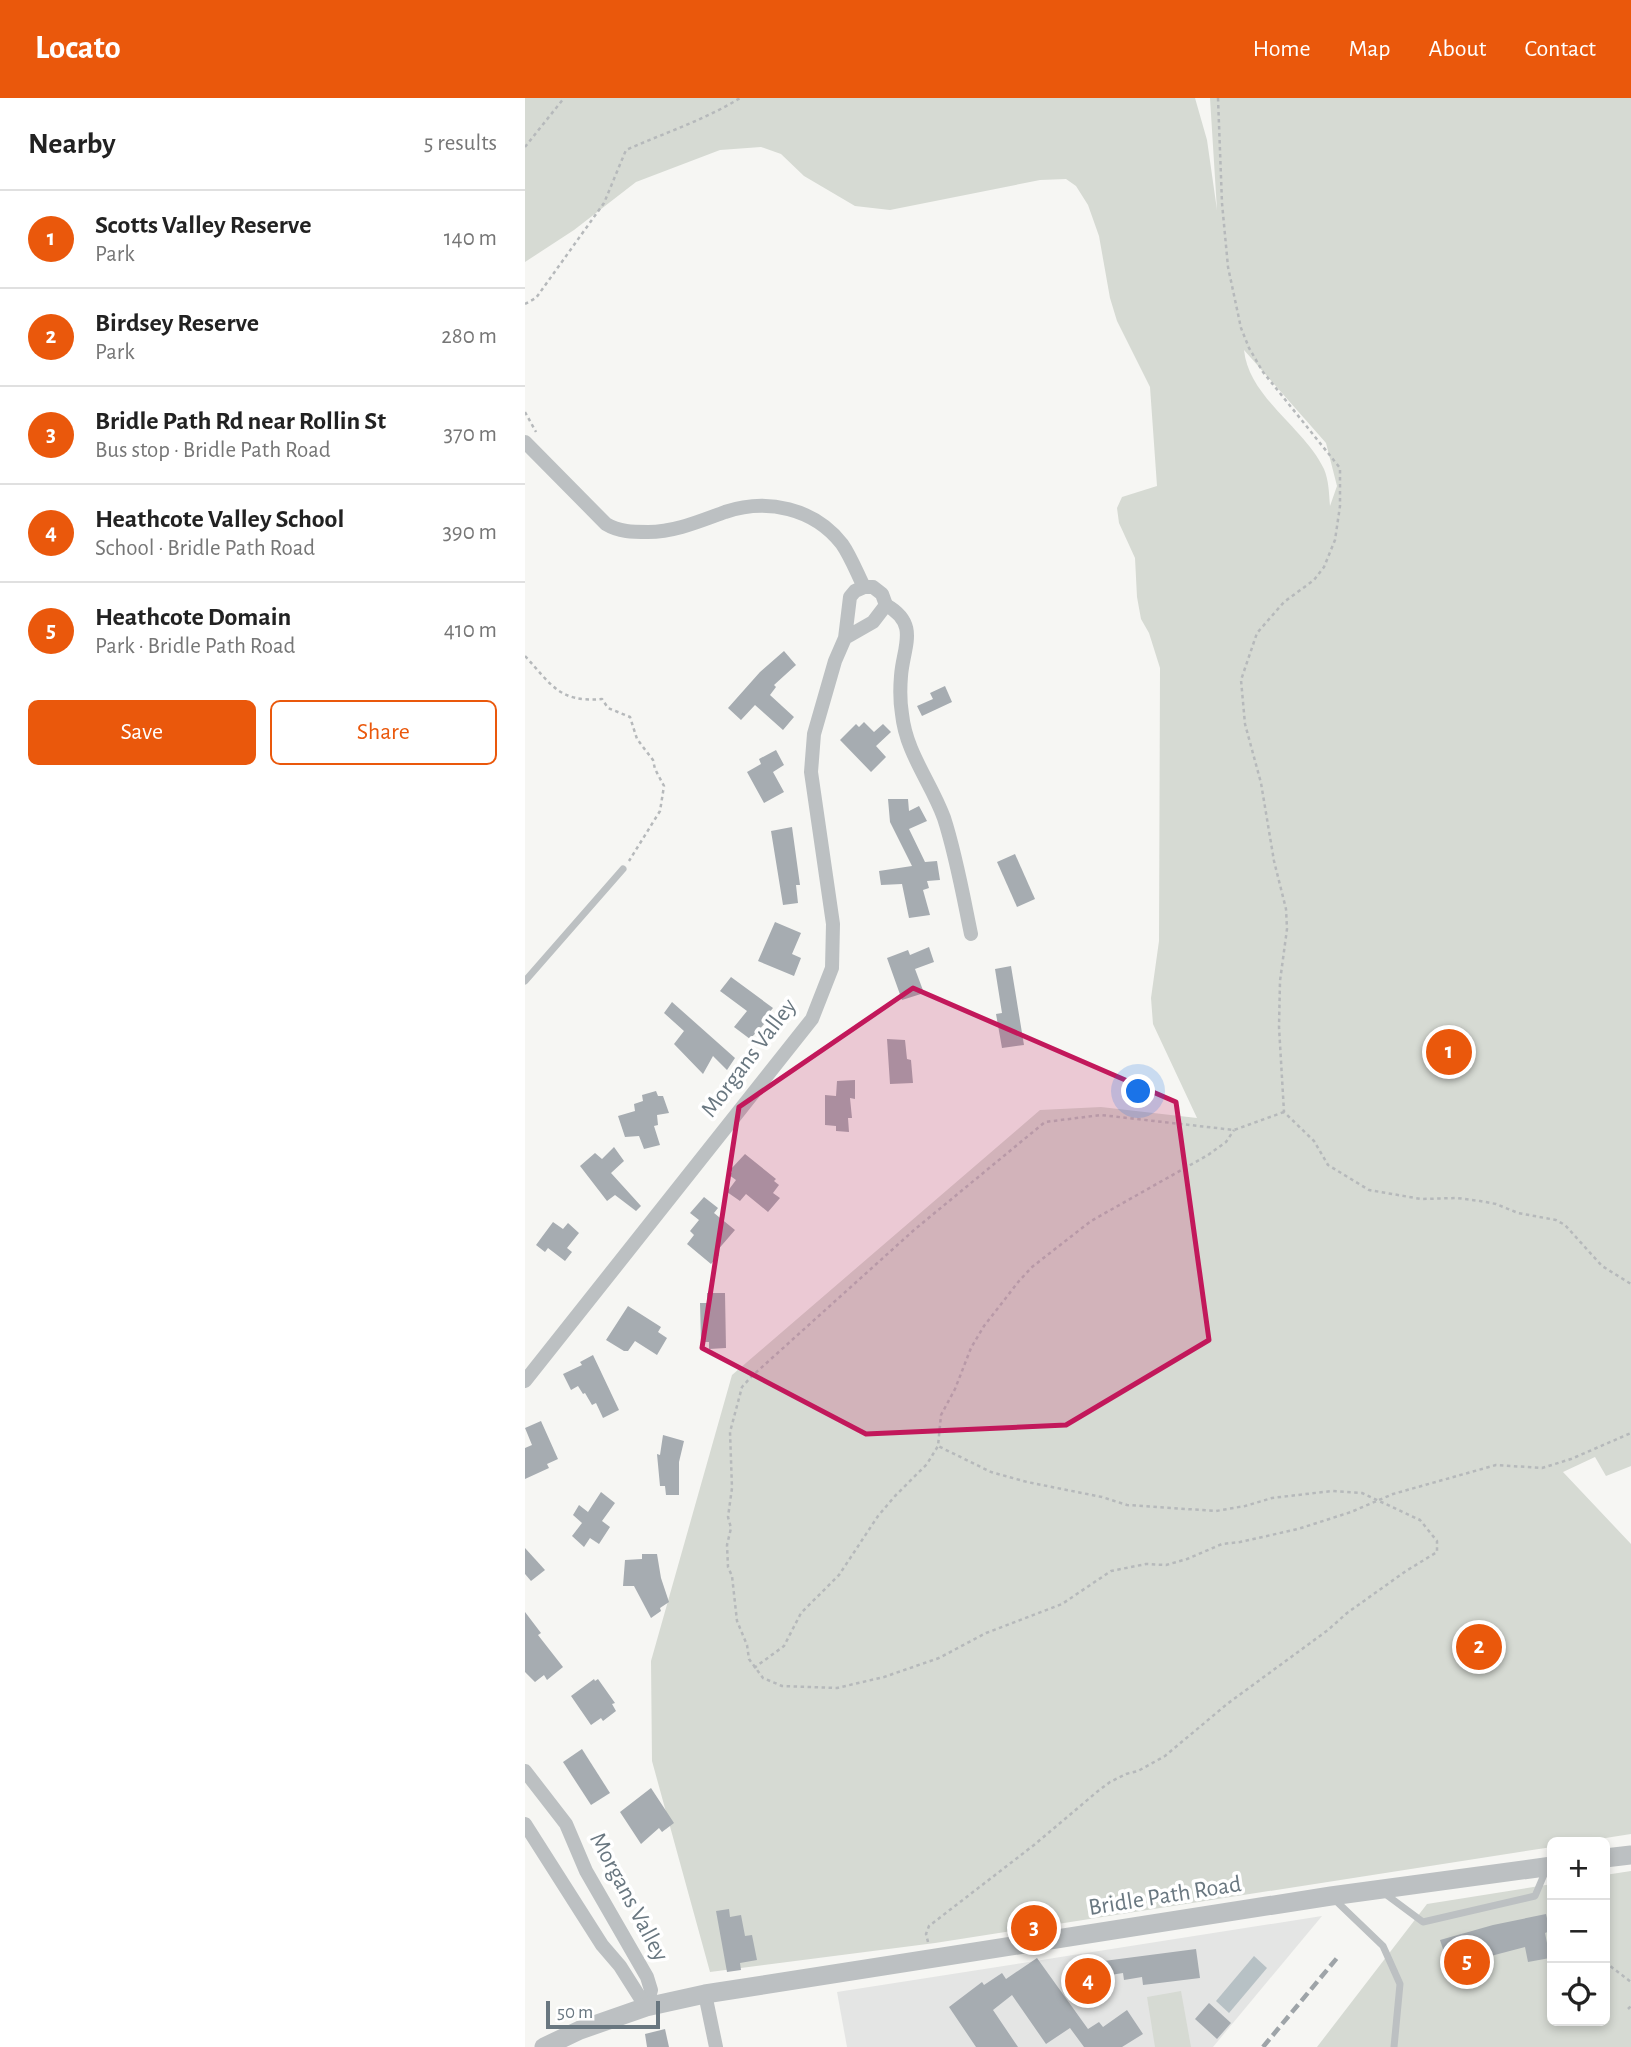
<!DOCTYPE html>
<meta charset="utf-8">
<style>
:root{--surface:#fff;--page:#f2f2f2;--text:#222;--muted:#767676;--line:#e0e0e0;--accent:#ea580c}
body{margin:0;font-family:"Alegreya Sans",sans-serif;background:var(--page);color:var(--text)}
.controls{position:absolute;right:21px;bottom:21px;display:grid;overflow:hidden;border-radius:10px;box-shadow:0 4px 10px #0003}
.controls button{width:63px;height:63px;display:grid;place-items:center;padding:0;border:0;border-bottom:2px solid var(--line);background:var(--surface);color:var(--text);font:35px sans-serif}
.scale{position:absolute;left:21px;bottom:18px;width:114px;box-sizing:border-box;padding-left:7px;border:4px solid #697780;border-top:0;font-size:19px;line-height:24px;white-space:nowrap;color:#697780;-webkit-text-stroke:5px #fff;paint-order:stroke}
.you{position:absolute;left:614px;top:994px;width:24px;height:24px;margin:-18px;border:5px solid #fff;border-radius:50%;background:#1a73e8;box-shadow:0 0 0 10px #1a73e833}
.badge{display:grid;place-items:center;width:46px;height:46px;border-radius:50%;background:var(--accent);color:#fff;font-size:23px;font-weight:700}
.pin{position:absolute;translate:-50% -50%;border:4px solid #fff;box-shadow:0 2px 7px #0006}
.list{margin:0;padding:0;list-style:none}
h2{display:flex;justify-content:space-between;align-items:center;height:91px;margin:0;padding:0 28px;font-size:30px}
h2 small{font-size:23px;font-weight:400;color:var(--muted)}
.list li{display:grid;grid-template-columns:46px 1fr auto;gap:21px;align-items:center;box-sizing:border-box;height:98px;padding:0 28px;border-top:2px solid var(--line)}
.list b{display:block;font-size:26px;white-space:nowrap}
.list p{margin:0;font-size:23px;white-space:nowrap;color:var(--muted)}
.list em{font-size:23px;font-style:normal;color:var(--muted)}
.actions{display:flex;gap:14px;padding:21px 28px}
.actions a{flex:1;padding:16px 0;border:2px solid var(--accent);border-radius:10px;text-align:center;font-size:24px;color:var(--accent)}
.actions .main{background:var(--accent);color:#fff}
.icon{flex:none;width:38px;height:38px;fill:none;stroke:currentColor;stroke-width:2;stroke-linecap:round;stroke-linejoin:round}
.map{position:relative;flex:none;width:1106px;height:1949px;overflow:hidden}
header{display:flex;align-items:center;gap:42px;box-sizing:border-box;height:98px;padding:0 35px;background:var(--accent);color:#fff}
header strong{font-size:33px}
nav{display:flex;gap:38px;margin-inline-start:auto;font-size:24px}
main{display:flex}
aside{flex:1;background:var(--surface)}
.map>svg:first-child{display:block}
.built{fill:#e4e5e4}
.green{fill:#d6dad3;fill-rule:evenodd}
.water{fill:#b7c1c5}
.building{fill:#a6acb1}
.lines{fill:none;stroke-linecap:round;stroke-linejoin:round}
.path{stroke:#b6b9bb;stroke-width:2.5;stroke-dasharray:3.5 3.5;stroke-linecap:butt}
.service{stroke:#bcc0c2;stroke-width:7}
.minor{stroke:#bcc0c2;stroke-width:14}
.tertiary{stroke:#bcc0c2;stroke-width:19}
.rail{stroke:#9ea4a8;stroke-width:4.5;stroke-dasharray:10 5;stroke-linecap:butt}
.marked{fill:#c2185b;fill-opacity:0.2;stroke:#c2185b;stroke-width:5;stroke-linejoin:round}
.labels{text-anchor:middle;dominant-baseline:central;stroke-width:7;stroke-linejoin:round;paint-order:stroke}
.street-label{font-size:24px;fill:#697780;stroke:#fff}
</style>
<header>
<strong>Locato</strong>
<nav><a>Home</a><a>Map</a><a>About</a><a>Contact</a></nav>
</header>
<main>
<aside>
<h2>Nearby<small>5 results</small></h2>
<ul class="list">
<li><span class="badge">1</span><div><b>Scotts Valley Reserve</b><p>Park</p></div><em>140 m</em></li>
<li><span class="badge">2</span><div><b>Birdsey Reserve</b><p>Park</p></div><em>280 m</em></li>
<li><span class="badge">3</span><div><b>Bridle Path Rd near Rollin St</b><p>Bus stop · Bridle Path Road</p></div><em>370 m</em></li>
<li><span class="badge">4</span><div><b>Heathcote Valley School</b><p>School · Bridle Path Road</p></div><em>390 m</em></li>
<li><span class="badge">5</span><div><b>Heathcote Domain</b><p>Park · Bridle Path Road</p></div><em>410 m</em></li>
</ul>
<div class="actions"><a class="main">Save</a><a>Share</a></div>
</aside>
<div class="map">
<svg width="1106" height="1949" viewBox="0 0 1106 1949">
<rect width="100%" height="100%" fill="#f6f6f3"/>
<!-- built -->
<path class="built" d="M 797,1818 L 688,1949 L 322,1949 L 312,1894 Z"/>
<!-- green -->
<g class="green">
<path d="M 0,0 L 670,0 L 682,42 L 692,112 L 685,0 L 1106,0 L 1106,1368 L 1081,1378 L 1070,1359 L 1038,1374 L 1106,1446 L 1106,1736 L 1055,1744 L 1027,1744 L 1027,1749 L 410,1845 L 185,1874 L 127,1663 L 126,1563 L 207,1277 L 515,1012 L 576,1009 L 672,1020 L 628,926 L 626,900 L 634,843 L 635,570 L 624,535 L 616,521 L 612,499 L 610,460 L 594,425 L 592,410 L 597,399 L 632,388 L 625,289 L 592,223 L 585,200 L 574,138 L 563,107 L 551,88 L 541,81 L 515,82 L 365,112 L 330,108 L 279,78 L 256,56 L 236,49 L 195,52 L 111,84 L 49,132 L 0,164 ZM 719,252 L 801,345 L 812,388 L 805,408 C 804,396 804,383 799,371 C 779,329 724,300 719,252 Z"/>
<path d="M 1106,1773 L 1106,1949 L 792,1949 L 902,1806 L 1027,1786 L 1027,1923 L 1080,1923 L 1080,1777 Z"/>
<path d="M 656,1893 L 666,1949 L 630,1949 L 622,1899 Z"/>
</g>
<!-- water -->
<path class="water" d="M 729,1858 L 742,1870 L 704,1915 L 691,1903 Z"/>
<!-- building -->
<g class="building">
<path d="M 259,553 L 271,567 L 249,587 L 251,589 L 245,597 L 269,619 L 258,632 L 230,607 L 216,622 L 203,610 L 235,574 Z"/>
<path d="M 420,588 L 427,604 L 397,618 L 392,608 L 408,601 L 405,595 Z"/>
<path d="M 339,624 L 349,634 L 358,626 L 366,634 L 351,648 L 361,659 L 346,674 L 315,642 L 331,626 L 334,629 Z"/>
<path d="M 251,652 L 259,667 L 248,674 L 259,694 L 239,705 L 222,674 L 236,666 L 234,661 Z"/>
<path d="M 363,701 L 383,701 L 384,713 L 394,708 L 402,723 L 384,731 L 400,764 L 412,763 L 415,782 L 402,783 L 404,790 L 398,792 L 405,817 L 384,820 L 377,786 L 356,787 L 354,773 L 387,768 L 365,724 Z"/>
<path d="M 267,729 L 275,787 L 271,787 L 273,805 L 258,807 L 246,733 Z"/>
<path d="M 490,756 L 510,801 L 492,809 L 472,764 Z"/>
<path d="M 250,824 L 276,835 L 267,856 L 276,860 L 269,878 L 233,863 Z"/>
<path d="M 404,849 L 409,864 L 390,871 L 399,895 L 377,902 L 362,860 L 383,852 L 385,857 Z"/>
<path d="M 486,868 L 499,947 L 477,950 L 471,916 L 477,915 L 470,871 Z"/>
<path d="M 206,879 L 248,910 L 239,921 L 242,923 L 225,941 L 209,929 L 222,913 L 195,893 Z"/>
<path d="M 147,904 L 210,960 L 202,972 L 188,958 L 178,976 L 149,946 L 159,933 L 139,915 Z"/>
<path d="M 362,941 L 380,942 L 382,961 L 386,962 L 388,985 L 365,986 Z"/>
<path d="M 330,982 L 330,1001 L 325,1000 L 327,1020 L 323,1020 L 324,1034 L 311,1033 L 311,1028 L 300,1027 L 300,997 L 311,998 L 312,983 Z"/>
<path d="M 131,993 L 133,998 L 138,998 L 144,1015 L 132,1017 L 133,1027 L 129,1028 L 135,1047 L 119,1051 L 114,1038 L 100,1039 L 93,1018 L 110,1013 L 109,1006 L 118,1003 L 117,997 Z"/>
<path d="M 89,1049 L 99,1063 L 86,1075 L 116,1108 L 111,1113 L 90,1097 L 82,1103 L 55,1068 L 70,1055 L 77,1061 Z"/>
<path d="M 220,1056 L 251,1081 L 249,1083 L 254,1087 L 248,1095 L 255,1100 L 243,1114 L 221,1096 L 215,1103 L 202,1094 L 211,1082 L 204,1077 L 207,1074 L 205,1072 Z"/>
<path d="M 179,1099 L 193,1110 L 189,1115 L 210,1132 L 191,1154 L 194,1157 L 186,1166 L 162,1146 L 169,1137 L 165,1133 L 174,1122 L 165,1115 Z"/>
<path d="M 28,1124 L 38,1131 L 43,1125 L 54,1135 L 42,1150 L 47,1154 L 40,1163 L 23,1150 L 20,1154 L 11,1147 Z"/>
<path d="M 182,1195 L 200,1195 L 201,1250 L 184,1251 L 184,1244 L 176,1244 L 175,1205 L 182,1205 Z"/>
<path d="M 103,1208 L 136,1229 L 133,1234 L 142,1240 L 132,1257 L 110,1243 L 103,1253 L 99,1253 L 81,1242 Z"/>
<path d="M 68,1257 L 94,1312 L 78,1320 L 71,1305 L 67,1307 L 60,1295 L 58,1296 L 53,1288 L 46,1292 L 38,1276 L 57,1267 L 55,1264 Z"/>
<path d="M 16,1323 L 33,1361 L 22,1366 L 24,1370 L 0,1381 L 0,1350 L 7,1347 L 0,1330 Z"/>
<path d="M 138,1337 L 159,1343 L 154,1364 L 154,1397 L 141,1397 L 140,1388 L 135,1388 L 132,1356 L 135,1357 Z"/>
<path d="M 76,1394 L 90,1405 L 77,1423 L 85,1429 L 74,1446 L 65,1440 L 59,1449 L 47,1438 L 57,1425 L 48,1417 L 54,1407 L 63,1414 Z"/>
<path d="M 0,1450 L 20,1472 L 6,1483 L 0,1476 Z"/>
<path d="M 117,1456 L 132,1456 L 136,1480 L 144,1504 L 135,1510 L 136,1513 L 126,1520 L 109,1488 L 98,1488 L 100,1462 L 117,1461 Z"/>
<path d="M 0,1514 L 16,1535 L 13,1537 L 38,1569 L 22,1582 L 19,1577 L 10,1584 L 0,1574 Z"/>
<path d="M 69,1581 L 70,1583 L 73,1581 L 90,1605 L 87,1606 L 91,1613 L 78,1623 L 76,1620 L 66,1627 L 46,1598 Z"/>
<path d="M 57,1651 L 85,1695 L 66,1707 L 38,1664 Z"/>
<path d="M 126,1690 L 149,1725 L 137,1734 L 134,1730 L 116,1746 L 95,1714 Z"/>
<path d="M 204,1811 L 205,1819 L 216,1817 L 220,1838 L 227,1837 L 232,1862 L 215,1865 L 216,1872 L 202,1874 L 191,1813 Z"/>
<path d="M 1021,1816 L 1025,1833 L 1020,1835 L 1025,1860 L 1003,1864 L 1000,1849 L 924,1869 L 915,1842 L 968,1827 Z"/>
<path d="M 671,1851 L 675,1880 L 618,1887 L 617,1879 L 599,1882 L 598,1875 L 573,1879 L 571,1864 Z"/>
<path d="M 512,1860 L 563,1931 L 574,1924 L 578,1929 L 602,1912 L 618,1936 L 597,1949 L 559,1949 L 545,1930 L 521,1946 L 487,1897 L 468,1912 L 493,1949 L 451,1949 L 424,1909 L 457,1884 L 459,1887 L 477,1875 L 481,1881 Z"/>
<path d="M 684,1905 L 706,1925 L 692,1941 L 670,1921 Z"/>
<path d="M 140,1931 L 144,1949 L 122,1949 L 120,1936 Z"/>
</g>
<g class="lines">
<!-- path -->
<g class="path">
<path d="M 693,0 L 697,105 L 703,169 L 716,230 L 724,250 L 738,274 L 815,370 L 815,408 L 810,442 L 799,469 L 789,482 L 759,504 L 732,535 L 716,582 L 720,626 L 736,685 L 749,763 L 761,811 L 762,831 L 755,883 L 754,929 L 759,1014 L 789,1043 L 803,1067 L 844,1092 L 896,1101 L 932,1100 L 955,1103 L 971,1106 L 993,1115 L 1031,1122 L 1040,1127 L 1077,1168 L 1106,1186"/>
<path d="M 0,49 L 39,0"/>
<path d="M 0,206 L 11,200 L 79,105 L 101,52 C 139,35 180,22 215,0"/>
<path d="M 0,314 L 11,334"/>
<path d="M 0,558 C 26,586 34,605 77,601 L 83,610 L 105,619 L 112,641 L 128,662 L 130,671 L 139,688 L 135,713 L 104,763"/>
<path d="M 759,1014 L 709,1032 L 576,1017 L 520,1024 L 389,1132 L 226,1279 L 217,1289 L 205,1334 L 207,1390 L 203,1419 L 206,1430 L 202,1447 L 203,1469 L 207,1478 L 212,1523 L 222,1547 L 224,1561 L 238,1580 L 257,1588 L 312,1590 L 359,1579 L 414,1560 L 461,1535 L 537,1506 L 586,1473 L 621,1466 L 641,1467 L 662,1461 L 697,1446 L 715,1444 L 773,1431 L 826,1414 L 868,1396 L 971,1367 L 1017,1370 L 1046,1361 L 1106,1335"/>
<path d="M 229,1570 L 259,1548 L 276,1515 L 314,1477 L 353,1418 L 370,1398 L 402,1366 L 413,1348 L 416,1317 L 430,1291 L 446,1250 L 459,1228 L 494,1183 L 507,1169 L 566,1123 L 683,1057 L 701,1044 L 709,1032"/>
<path d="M 403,1844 L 401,1836 L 404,1828 L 509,1747 L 573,1693 L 585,1684 L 601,1676 L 613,1673 L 640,1658 L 702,1606 L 803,1532 L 822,1515 L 881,1473 L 912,1454 L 912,1443 L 895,1422 L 837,1395 L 807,1393 L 747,1400 L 720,1408 L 691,1413 L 602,1407 L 577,1399 L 502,1384 L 466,1374 L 413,1348"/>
<path d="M 1080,1864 L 1106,1884"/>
<path d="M 1103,1911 L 1106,1908"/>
</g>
<!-- service -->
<g class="service">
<path d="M 0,883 L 98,771"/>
<path d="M 859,1795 L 898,1824 L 1010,1798 L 1021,1772"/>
<path d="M 809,1801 L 858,1848 L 875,1886 L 869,1949"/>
</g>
<!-- minor -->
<g class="minor">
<path d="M 0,344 L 81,426 C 94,434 108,434 123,434 C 150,434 175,423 200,414 C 242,400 289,410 317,446 C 326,459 332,475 339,489"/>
<path d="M 361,507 C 395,526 378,549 376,578 C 375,590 375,604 377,616 C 381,655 406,684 419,720 C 431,757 438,797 446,836"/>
<path d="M 0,1283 L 287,921 L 307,870 L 308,826 L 286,674 L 289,636 L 310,563 L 320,540 L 325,499 L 330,493 L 339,489 L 348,489 L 357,496 L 361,507 L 348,524 L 320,540"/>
<path d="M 0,1673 L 41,1726 L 61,1773 L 122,1879 L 126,1892 L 121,1909"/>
<path d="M 0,1726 L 77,1847 L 95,1868 L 121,1909"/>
<path d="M 180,1896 L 191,1949"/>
</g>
<!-- tertiary -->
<g class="tertiary">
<path d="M 1080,1760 L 1106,1757"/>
<path d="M 19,1949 L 55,1932 L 121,1909 L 180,1896 L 806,1798 L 1027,1768"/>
</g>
<!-- rail -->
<path class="rail" d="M 738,1949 L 812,1860"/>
</g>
<!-- marked area -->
<path class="marked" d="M 388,890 L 651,1004 L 684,1242 L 541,1327 L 341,1336 L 177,1250 L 214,1009 Z"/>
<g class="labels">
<!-- street labels -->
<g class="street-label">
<text transform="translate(224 960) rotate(-53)">Morgans Valley</text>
<text transform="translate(640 1798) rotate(-9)">Bridle Path Road</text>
<text transform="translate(104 1799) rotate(62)">Morgans Valley</text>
</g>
</g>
</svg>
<div class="controls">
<button>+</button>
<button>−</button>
<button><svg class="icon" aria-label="locate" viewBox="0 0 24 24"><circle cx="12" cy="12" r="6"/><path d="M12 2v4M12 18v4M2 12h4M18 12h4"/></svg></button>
</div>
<div class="scale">50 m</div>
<div class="you"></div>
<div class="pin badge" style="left:924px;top:954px">1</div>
<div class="pin badge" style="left:954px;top:1549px">2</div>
<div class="pin badge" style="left:509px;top:1830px">3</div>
<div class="pin badge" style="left:563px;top:1883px">4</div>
<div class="pin badge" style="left:942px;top:1864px">5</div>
</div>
</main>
